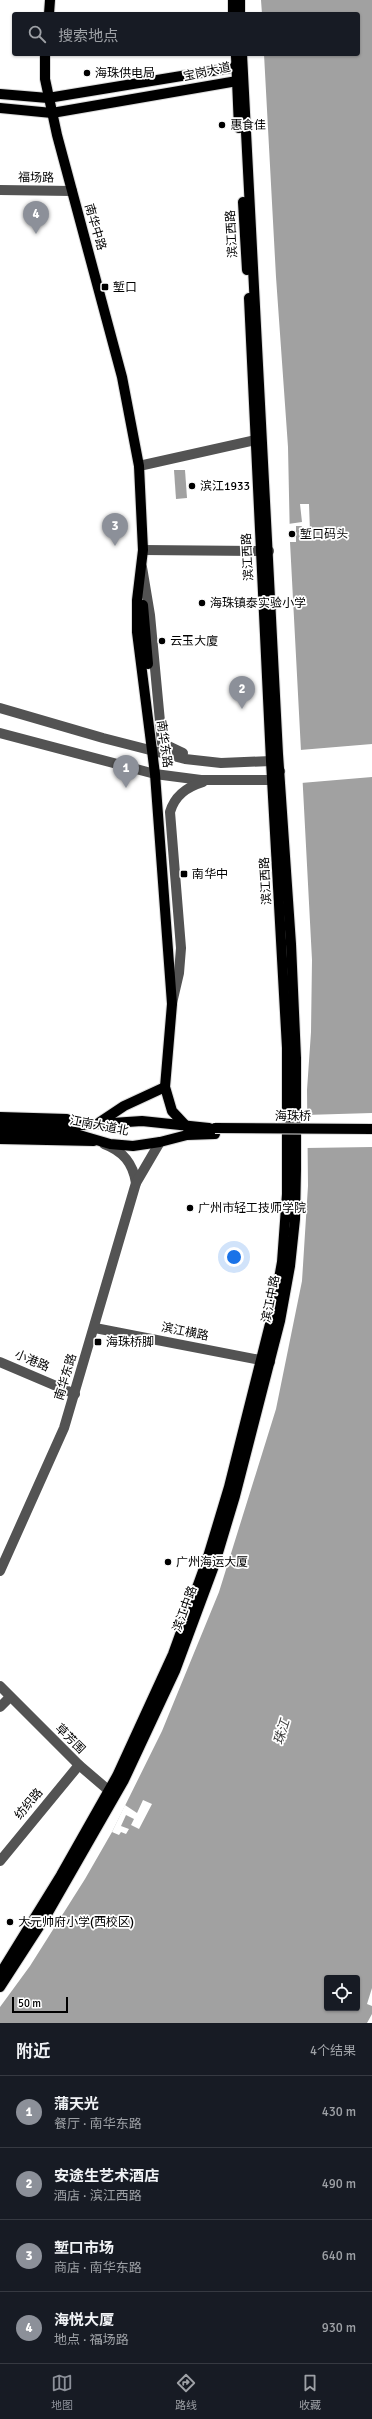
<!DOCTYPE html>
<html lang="zh">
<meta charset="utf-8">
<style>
:root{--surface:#171b24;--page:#20242c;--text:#f1f3f6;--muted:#9ea1a6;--line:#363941;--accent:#8c9099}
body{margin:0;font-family:Signika,"Noto Sans SC",sans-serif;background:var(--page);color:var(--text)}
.controls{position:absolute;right:12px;bottom:12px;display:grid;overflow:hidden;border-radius:4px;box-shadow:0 1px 3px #0004}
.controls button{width:36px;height:36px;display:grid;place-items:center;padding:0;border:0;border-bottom:1px solid var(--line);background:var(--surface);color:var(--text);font:20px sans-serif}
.scale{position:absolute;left:12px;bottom:10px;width:56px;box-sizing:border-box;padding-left:4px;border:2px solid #000;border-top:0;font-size:11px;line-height:14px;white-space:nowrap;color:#000;-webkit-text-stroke:3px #fff;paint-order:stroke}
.you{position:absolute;left:234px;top:1257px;width:14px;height:14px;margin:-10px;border:3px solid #fff;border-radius:50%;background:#1a73e8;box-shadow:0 0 0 6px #1a73e833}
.badge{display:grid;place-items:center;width:26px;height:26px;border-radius:50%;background:var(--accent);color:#fff;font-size:13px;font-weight:700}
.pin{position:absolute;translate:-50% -33px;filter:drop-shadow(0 1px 2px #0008)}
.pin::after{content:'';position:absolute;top:21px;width:14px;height:12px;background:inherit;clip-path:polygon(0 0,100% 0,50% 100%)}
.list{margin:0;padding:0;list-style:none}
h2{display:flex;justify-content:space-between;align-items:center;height:52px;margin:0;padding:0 16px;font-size:17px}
h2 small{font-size:13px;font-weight:400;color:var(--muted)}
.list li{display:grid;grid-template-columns:26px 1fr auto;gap:12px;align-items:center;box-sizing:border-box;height:72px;padding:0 16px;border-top:1px solid var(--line)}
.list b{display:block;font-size:15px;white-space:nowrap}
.list p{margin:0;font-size:13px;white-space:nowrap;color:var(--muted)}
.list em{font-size:13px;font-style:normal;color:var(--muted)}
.icon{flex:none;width:22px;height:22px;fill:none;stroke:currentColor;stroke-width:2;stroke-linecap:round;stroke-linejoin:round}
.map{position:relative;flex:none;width:372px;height:2023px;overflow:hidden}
.search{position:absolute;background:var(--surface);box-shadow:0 1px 3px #0004;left:12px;right:12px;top:12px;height:44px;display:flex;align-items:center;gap:10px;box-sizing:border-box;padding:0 14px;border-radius:4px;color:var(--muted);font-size:15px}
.sheet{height:340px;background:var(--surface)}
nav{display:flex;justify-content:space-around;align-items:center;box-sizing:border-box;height:56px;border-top:1px solid var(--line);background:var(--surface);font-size:11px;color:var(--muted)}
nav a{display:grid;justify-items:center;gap:2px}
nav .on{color:var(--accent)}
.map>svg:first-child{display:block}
.water{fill:#a1a1a1;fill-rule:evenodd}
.pier{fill:#fff}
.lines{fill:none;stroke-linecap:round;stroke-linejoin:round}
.major-casing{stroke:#dbdbdb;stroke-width:12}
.minor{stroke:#535353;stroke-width:10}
.major{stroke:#000;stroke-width:10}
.major-bridge-casing{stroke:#dbdbdb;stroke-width:12;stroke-linecap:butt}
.major-bridge{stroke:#000;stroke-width:10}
.poi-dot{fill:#000;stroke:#fff;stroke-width:1.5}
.labels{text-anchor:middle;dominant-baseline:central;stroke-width:3.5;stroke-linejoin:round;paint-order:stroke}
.street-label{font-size:12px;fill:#000;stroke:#fff}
.poi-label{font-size:12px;fill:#000;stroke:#fff;text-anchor:start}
.water-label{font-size:13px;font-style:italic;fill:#424242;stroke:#fff}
</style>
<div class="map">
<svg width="372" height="2023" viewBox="0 0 372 2023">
<rect width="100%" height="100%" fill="#fff"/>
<!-- water -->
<g class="water">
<path d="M 261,0 L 372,0 L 372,1988 L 367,2004 L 372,2006 L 372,2014 L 367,2023 L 0,2023 L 0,2007 L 30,1966 L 85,1879 L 112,1832 L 162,1731 L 219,1592 L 276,1409 L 302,1281 L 308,1186 L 307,1090 L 311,1032 L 312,960 L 290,542 L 288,447 L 276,277 L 264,54 L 358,54 L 358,14 L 262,14 ZM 327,1978 L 357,1978 L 357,2008 L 327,2008 Z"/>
<path d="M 174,470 L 185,470 L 187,498 L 176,499 Z"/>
</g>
<!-- pier -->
<g class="pier">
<path d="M 300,504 L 309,504 L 310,532 L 303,532 L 302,526 L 296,526 L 296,542 L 288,542 L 288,524 L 302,522 Z"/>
<path d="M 372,744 L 372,777 L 301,783 L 300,750 Z"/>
<path d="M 372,1113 L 372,1147 L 306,1148 L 305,1115 Z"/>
<path d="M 143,1800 L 152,1804 L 139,1829 L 131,1825 L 134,1819 L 126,1815 L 121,1826 L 129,1829 L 126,1834 L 121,1832 L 119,1835 L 112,1832 L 125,1805 L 137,1813 Z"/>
</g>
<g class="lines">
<!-- major casing -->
<g class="major-casing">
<g id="major">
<path d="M 233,0 L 233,14"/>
<path d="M 240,0 L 240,14"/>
<path d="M 49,14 L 50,0"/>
<path d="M 45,54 L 45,79 L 57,135 L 122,377 L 139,466 L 143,550 L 137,600 L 137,632 L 155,774 L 172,1004 L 165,1087 L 172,1111 L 187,1127"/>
<path d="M 236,56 L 239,128"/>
<path d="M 0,94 L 48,98 L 236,67 L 240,71"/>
<path d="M 0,108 L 52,113 L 237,81 L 241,76"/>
<path d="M 243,202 L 247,270"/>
<path d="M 143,605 L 148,664"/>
<path d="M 0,1117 L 67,1119"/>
<path d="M 100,1122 L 124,1106 L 165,1087"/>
<path d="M 0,1124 L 67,1126 L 142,1121 L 209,1128"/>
<path d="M 0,1132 L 69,1132 L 110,1144 L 133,1146 L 160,1142 L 187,1135 L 215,1134"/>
<path d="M 0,1139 L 94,1141"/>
<path d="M 0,1974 L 61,1875 L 117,1776 L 173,1654 L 207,1560 L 229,1487 L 273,1312 L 282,1262 L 287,1194 L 287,1048 L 271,761 L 249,298"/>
<path d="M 0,1987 L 46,1916 L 124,1780 L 175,1671 L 214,1566 L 235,1496 L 280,1321 L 290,1266 L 295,1219 L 296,1169 L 296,1058 L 291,944 L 278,754 L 242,54"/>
</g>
</g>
<!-- minor -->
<g class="minor">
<path d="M 0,190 L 72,191"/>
<path d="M 139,466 L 256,440"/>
<path d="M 143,550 L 269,551"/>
<path d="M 142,567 L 150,615 L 162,743 L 183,753"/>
<path d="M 0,708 L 103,738 L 185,759 L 221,763 L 271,761 L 280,771 L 272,780 L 201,780 L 155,774 L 0,733"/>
<path d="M 172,1003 L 179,973 L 181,948 L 170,812 C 175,795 187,787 203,782"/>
<path d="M 104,1144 C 123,1151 133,1163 136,1183"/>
<path d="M 95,1328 L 270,1362"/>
<path d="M 0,1362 L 75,1394"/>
<path d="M 0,1571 L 64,1428 L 136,1183 L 160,1142"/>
<path d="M 0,1686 L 79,1765 L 114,1795"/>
<path d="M 0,1707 L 10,1697"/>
<path d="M 0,1861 L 79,1765"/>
</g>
<!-- major -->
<use href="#major" class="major"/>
<!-- major-bridge casing -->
<g class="major-bridge-casing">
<path id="major-bridge" d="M 215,1128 L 372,1129"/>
</g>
<!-- major-bridge -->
<use href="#major-bridge" class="major-bridge"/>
</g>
<!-- markers -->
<g class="poi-dot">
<circle cx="87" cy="73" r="4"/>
<circle cx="222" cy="125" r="4"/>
<rect x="101" y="283" width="8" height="8" rx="2"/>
<circle cx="192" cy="486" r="4"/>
<circle cx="292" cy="534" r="4"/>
<circle cx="202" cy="603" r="4"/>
<circle cx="162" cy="641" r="4"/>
<rect x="180" y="870" width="8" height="8" rx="2"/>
<circle cx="190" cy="1208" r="4"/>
<rect x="94" y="1338" width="8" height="8" rx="2"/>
<circle cx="168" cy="1562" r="4"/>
<circle cx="10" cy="1922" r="4"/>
</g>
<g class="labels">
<!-- street labels -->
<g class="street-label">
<text transform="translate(207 72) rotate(-12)">宝岗大道</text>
<text transform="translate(36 178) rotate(1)">福场路</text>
<text transform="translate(95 227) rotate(74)">南华中路</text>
<text transform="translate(232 234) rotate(-93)">滨江西路</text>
<text transform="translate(248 557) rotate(-93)">滨江西路</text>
<text transform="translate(164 744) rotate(82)">南华东路</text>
<text transform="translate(266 881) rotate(-93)">滨江西路</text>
<text x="293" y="1116">海珠桥</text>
<text transform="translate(99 1126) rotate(11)">江南大道北</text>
<text transform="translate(271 1299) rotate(-79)">滨江中路</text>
<text transform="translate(185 1332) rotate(11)">滨江横路</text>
<text transform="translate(32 1361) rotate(23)">小港路</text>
<text transform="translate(66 1377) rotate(-73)">南华东路</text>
<text transform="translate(185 1609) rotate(-70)">滨江中路</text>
<text transform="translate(70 1739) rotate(45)">草芳围</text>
<text transform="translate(29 1804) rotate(-50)">纺织路</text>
</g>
<!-- poi labels -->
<g class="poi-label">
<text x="95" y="73">海珠供电局</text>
<text x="230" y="125">惠食佳</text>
<text x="113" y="287">堑口</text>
<text x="200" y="486">滨江1933</text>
<text x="300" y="534">堑口码头</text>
<text x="210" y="603">海珠镇泰实验小学</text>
<text x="170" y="641">云玉大廈</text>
<text x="192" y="874">南华中</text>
<text x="198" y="1208">广州市轻工技师学院</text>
<text x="106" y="1342">海珠桥脚</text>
<text x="176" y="1562">广州海运大厦</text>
<text x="18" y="1922">大元帅府小学(西校区)</text>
</g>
<!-- water labels -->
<g class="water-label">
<text transform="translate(282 1732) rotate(-73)">珠江</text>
</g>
</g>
</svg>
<div class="controls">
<button><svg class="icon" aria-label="locate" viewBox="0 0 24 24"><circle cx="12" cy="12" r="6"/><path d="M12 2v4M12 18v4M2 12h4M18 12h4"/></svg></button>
</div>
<div class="scale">50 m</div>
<div class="you"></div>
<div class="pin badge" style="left:126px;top:788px">1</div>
<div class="pin badge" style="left:242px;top:709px">2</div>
<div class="pin badge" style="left:115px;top:546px">3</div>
<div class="pin badge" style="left:36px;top:234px">4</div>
<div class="search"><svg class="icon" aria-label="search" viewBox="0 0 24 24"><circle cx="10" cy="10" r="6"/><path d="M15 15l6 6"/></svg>搜索地点</div>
</div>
<section class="sheet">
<h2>附近<small>4个结果</small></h2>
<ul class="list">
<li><span class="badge">1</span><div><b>蒲天光</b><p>餐厅 · 南华东路</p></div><em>430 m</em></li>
<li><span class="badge">2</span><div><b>安途生艺术酒店</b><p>酒店 · 滨江西路</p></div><em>490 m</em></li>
<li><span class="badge">3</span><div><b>堑口市场</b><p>商店 · 南华东路</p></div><em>640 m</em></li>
<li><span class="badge">4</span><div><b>海悦大厦</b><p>地点 · 福场路</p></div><em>930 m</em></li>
</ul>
</section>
<nav>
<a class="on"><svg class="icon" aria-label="map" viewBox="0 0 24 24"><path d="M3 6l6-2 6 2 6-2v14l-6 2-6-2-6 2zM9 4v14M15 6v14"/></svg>地图</a>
<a><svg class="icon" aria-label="directions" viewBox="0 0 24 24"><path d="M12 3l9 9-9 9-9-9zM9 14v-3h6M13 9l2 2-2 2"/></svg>路线</a>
<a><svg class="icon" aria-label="saved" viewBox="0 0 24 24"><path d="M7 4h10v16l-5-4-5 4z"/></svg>收藏</a>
</nav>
